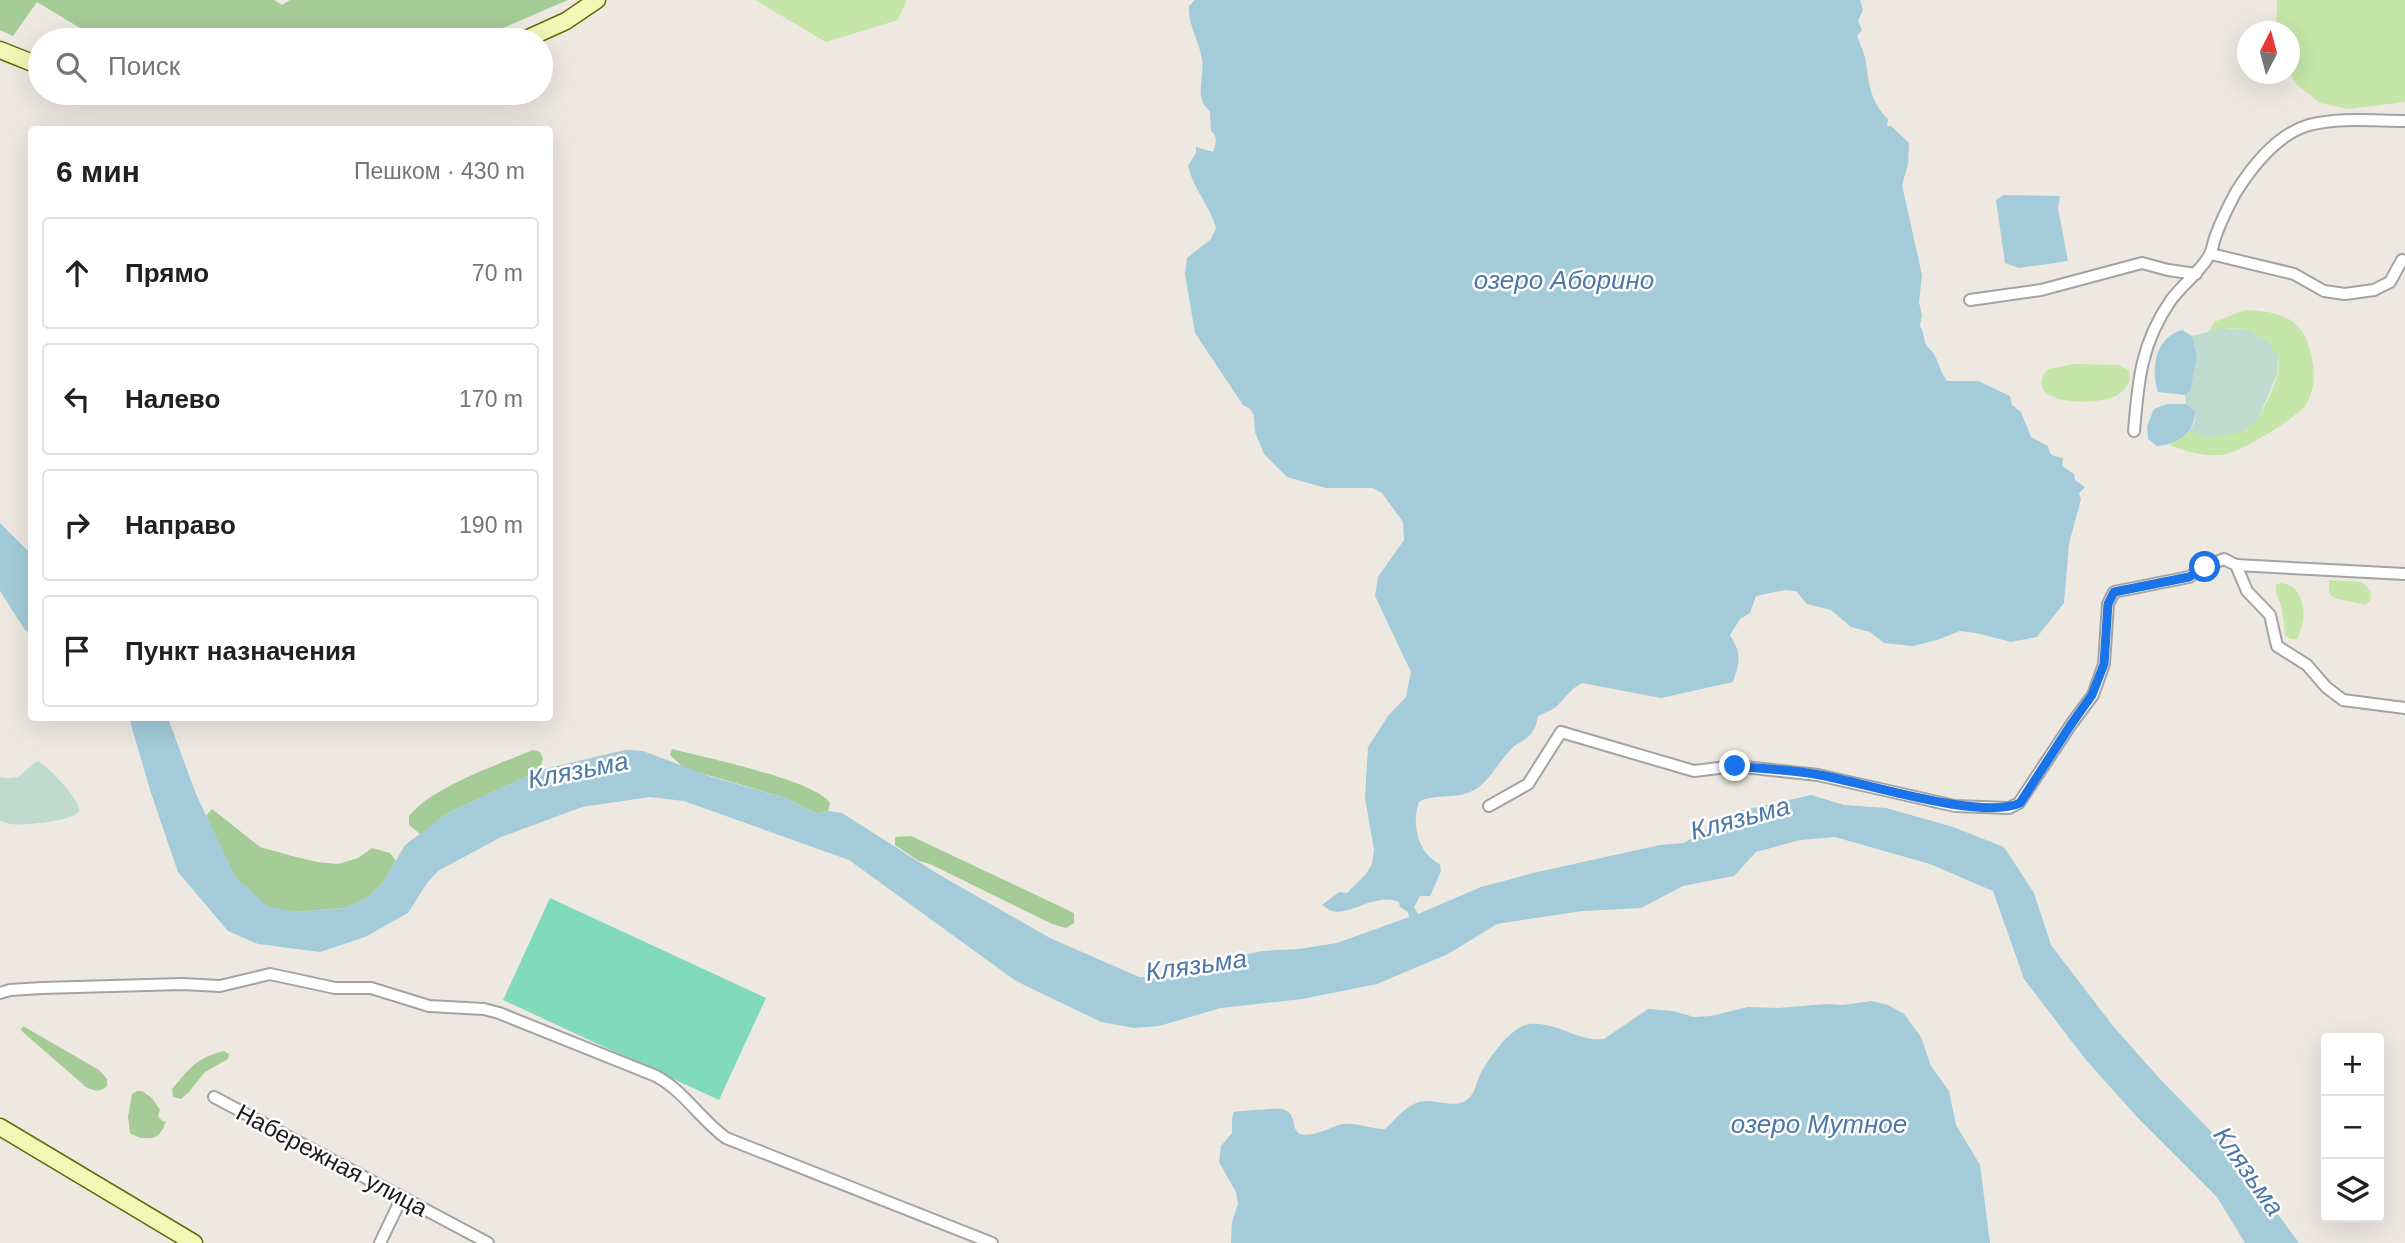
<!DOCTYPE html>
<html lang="ru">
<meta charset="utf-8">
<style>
:root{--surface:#fff;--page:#f2f2f2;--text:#202124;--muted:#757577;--line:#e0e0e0}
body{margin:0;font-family:Arial,sans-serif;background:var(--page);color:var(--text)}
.controls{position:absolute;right:21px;bottom:21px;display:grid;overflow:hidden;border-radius:7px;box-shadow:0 7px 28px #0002}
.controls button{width:63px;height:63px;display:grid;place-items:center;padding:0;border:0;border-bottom:2px solid var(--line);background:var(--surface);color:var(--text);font:35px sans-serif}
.compass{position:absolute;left:2237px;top:21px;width:63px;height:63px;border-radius:50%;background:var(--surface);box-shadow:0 7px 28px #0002;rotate:6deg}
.stop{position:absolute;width:21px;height:21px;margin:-16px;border:5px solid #1a73e8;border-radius:50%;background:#fff}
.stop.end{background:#1a73e8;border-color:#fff;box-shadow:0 2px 7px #0008}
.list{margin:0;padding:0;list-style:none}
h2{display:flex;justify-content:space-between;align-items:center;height:91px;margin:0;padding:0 28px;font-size:30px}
h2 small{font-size:23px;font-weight:400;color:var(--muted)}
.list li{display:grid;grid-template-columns:46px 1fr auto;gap:21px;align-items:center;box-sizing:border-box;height:112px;margin:0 14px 14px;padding:0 14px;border:2px solid var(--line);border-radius:7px}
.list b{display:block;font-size:26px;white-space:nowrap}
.list em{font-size:23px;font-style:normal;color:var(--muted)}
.icon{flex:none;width:38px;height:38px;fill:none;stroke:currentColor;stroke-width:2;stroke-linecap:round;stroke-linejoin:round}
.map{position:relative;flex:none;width:2405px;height:1243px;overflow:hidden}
.search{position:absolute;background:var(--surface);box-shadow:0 7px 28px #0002;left:28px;top:28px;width:525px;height:77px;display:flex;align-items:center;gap:18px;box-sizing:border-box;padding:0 24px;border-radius:38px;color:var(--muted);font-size:26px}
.panel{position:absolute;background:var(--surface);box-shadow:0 7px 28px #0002;left:28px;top:126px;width:525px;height:595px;border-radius:7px}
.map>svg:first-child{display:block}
.grass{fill:#c5e6a8}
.forest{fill:#a5cb97}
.wetland{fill:#bfdacf}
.pitch{fill:#81dabb}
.water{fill:#a3cbd9}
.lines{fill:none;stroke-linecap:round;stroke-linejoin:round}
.street-casing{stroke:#a3a3a3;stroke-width:14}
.secondary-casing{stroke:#5f6d08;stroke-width:19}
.street{stroke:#fff;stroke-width:10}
.secondary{stroke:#f1f7b5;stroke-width:16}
.route{stroke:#1a73e8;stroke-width:9}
.labels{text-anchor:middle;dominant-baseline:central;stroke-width:5;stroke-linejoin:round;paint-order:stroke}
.street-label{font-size:24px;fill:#1c1c1c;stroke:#fff}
.water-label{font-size:26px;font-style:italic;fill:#4c77a7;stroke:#fff}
</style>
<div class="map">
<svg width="2405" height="1243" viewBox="0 0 2405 1243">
<rect width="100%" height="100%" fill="#ede9e1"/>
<!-- grass -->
<g class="grass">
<path d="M 755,0 L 907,0 L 898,20 L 826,42 Z"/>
<path d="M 2277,0 L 2405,0 L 2405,102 L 2348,109 L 2320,103 L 2296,84 L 2290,73 L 2290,32 L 2276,31 Z"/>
<path d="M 2245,310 C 2287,311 2309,323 2313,367 C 2315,380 2313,396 2304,407 C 2293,420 2238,454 2221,455 C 2202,456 2187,452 2169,445 L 2189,431 L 2210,438 L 2258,419 C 2266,402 2282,378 2278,358 C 2277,355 2274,351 2272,349 C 2258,328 2232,325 2209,332 L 2214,322 Z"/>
<path d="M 2073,364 L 2119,365 L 2129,371 L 2130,382 C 2126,386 2123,392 2119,394 C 2105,404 2048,407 2042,386 C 2041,384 2042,377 2043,375 L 2049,369 Z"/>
<path d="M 2329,580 L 2362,582 L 2371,592 L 2370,601 L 2365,605 L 2334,598 L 2329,593 Z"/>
<path d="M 2281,583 C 2285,584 2290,585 2293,587 C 2307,600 2305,624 2297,639 L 2290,639 L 2285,634 L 2282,609 L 2276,592 L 2276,585 Z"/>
</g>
<!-- forest -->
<g class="forest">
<path d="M 0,0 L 274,0 L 282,5 L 290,0 L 568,0 L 475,40 L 100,40 L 37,2 L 13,36 L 0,30 Z"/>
<path d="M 672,749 C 703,757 815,780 830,803 L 828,811 L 817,814 L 786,798 L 684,768 L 670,755 Z"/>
<path d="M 533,750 L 540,752 L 543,759 L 540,770 L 446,814 L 420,834 L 409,825 L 409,816 C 432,787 497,765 533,750 Z"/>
<path d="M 212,809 L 260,847 L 292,856 L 317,862 L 338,864 L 358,858 L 372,848 L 390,853 L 396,861 L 383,883 L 365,899 L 344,908 L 295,912 L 267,907 L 235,877 L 206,816 Z"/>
<path d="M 911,836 L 1074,913 L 1074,923 L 1066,928 L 1052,924 L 930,864 L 919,861 L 895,845 L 895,837 Z"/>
<path d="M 23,1026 L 99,1070 L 107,1079 L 107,1086 C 99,1093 95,1091 86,1087 L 25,1034 L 21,1030 Z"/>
<path d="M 224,1051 L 229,1054 L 228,1059 L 205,1072 L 188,1093 L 181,1099 L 173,1097 L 172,1089 C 190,1068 196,1058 224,1051 Z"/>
<path d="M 137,1091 L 142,1091 L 152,1098 L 160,1110 L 158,1116 L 162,1121 L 166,1122 C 164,1125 163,1130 160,1133 C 153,1142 137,1138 130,1133 L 128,1117 L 132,1094 Z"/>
</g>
<!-- wetland -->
<g class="wetland">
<path d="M 2222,328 L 2250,331 L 2267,341 L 2278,356 L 2277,374 L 2258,419 L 2242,432 L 2210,438 L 2189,431 L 2195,422 L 2195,413 L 2186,404 L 2185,395 L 2190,391 L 2197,357 L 2192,336 Z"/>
<path d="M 38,761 C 47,766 82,801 79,811 C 75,821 21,826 10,824 C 7,823 3,822 0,821 L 0,777 C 24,782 21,770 38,761 Z"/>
</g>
<!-- pitch -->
<path class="pitch" d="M 550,898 L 766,998 L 719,1100 L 503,1000 Z"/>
<!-- water -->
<g class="water">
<path d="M 1195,0 L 1860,0 L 1863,10 L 1858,21 L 1862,30 L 1857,36 C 1860,44 1865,54 1866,63 C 1869,85 1871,103 1888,119 L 1887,126 L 1891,126 L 1909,143 L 1908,164 L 1902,185 L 1922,275 L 1919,302 L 1922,315 L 1920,326 C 1924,333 1923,335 1925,342 C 1927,348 1933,351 1935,356 C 1939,364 1941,373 1947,381 L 1978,381 L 2010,396 L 2012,405 L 2021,412 L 2031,437 L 2048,446 C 2050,457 2054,456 2063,458 L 2062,466 L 2074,474 L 2075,480 L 2085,487 L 2079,493 L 2081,499 L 2069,544 L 2064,603 L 2037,637 L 2011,642 L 1976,633 L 1960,631 L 1937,640 L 1913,646 L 1884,643 L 1870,632 L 1851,627 L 1831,610 L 1807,604 L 1796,591 L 1785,590 L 1756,596 L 1750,613 L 1740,619 L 1730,635 C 1742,655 1740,660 1733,682 L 1661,698 L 1582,683 L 1573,689 L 1555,708 L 1538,716 C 1537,723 1535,730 1529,736 C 1525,740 1517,743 1512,748 C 1501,759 1488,782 1476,789 C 1456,801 1437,792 1419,802 C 1411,824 1418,854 1440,864 L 1441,871 L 1430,896 L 1420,896 L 1414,907 L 1418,914 L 1481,887 L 1533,873 L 1660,845 L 1684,843 L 1735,812 L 1811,795 L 1844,805 L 1886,808 L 1953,827 L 2004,847 L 2034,893 L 2051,945 L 2113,1026 L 2160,1079 L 2237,1158 L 2299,1243 L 2245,1243 L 2217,1197 L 2138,1118 L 2086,1060 L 2024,979 L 1993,891 L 1930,864 L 1835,837 L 1800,840 L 1756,852 L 1734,876 L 1683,886 L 1641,908 L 1582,911 L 1497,924 L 1448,954 L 1377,984 L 1302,999 L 1221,1008 L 1159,1026 L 1134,1028 L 1101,1022 L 1016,981 L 849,860 L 684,801 L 650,797 L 582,807 L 501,837 L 438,871 L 427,883 L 408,913 L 365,937 L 320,952 L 258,944 L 228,931 L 178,872 L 151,793 L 129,718 L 168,718 L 196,794 L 235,877 L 267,906 L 295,912 L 344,908 L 365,899 L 383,883 L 405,845 L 446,814 L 540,770 L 625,750 L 643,751 L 712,777 L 786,798 L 817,814 L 828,811 L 842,813 L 938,874 L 1050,938 L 1139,977 L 1165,979 L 1211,971 L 1235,957 L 1262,951 L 1299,949 L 1337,943 L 1409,917 L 1408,912 L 1400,907 L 1399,902 C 1376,892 1351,916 1332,911 C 1328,910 1326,907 1322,905 L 1339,892 L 1347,893 L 1366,874 L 1372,864 L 1374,850 L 1365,798 L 1368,747 L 1388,716 L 1406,697 L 1411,672 L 1375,596 L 1378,577 L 1404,540 L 1403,522 L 1382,493 L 1372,488 L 1326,488 L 1287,477 L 1264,454 L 1255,432 L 1254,415 L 1250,409 L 1243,405 L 1195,333 L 1185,274 L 1187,258 L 1211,239 L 1216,228 C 1210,206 1193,188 1188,166 L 1196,153 L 1196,147 L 1213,152 C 1216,144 1218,136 1211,131 L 1210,111 C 1193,98 1205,77 1202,59 C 1199,40 1188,26 1189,6 Z"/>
<path d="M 2003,195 L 2060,196 L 2058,208 L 2068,261 L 2019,268 L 2005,263 L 1996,200 Z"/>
<path d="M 2182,330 L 2192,336 L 2197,357 L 2190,391 L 2185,395 L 2158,392 C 2150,368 2156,337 2182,330 Z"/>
<path d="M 2167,404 L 2186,404 L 2195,412 C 2195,433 2176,445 2157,446 L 2148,439 L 2147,426 L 2154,409 Z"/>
<path d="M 0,523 L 31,554 L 31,634 L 25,630 L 0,591 Z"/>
<path d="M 1872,1001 L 1888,1005 L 1904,1014 L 1921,1037 L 1931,1066 L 1949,1091 L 1956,1125 L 1980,1165 L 1990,1243 L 1231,1243 L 1232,1222 L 1238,1204 L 1236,1192 L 1219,1162 L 1221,1146 L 1232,1133 L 1232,1118 L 1234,1112 C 1237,1111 1280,1108 1282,1109 C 1286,1110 1289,1112 1291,1115 C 1295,1121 1293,1131 1300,1134 C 1313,1138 1330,1127 1342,1124 C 1356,1122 1371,1129 1385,1129 C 1396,1119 1405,1106 1419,1102 C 1436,1097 1457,1112 1470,1097 C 1475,1092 1476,1084 1479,1077 C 1487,1060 1511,1026 1530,1024 C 1556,1021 1578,1042 1604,1039 L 1648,1009 L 1673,1011 L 1694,1017 L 1711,1016 L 1748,1007 L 1778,1008 L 1826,1004 L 1843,1005 Z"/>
</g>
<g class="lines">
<!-- street casing -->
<g class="street-casing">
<g id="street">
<path d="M 2211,254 L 2294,274 L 2324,291 L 2345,294 L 2374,290 L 2390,282 L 2402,260"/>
<path d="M 1970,300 L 2041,290 L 2142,263 L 2168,270 L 2196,274"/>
<path d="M 2134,431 C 2138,381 2141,343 2171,300 C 2183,284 2199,273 2209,256 C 2213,249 2213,242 2216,235 C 2221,221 2229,205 2236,192 C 2253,165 2278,134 2309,125 C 2340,117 2374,121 2405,121"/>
<path d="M 2236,565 L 2405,574"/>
<path d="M 1489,806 L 1528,784 L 1561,732 L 1694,771 L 1735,766 L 1818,775 L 1955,806 L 2009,808 L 2019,803 L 2072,723 L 2093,695 L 2104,664 L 2108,604 L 2114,592 L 2189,577 L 2205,567 L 2224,559 L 2236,565 L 2247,591 L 2270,615 L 2277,646 L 2307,665 L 2326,687 L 2343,700 L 2405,708"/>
<path d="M 0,993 L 10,990 L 42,988 L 182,984 L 220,986 L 270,974 L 335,988 L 371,988 L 429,1006 L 484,1009 L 499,1013 L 656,1076 C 684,1091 700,1119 726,1138 L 992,1243"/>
<path d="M 214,1097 L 488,1243"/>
<path d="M 380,1243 L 402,1197"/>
</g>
</g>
<!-- secondary casing -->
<g class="secondary-casing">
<g id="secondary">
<path d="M 524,40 L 566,21 L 597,0"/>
<path d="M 0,50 L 40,66"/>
<path d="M 161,93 L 196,95 L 221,93"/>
<path d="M 0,1127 L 194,1243"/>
</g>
</g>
<!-- street -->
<use href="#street" class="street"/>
<!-- secondary -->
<use href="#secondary" class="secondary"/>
</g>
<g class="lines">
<!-- route -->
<path class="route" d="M 1735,766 C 1763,769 1793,770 1820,775 C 1866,783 1981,821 2020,803 L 2072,723 L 2092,695 L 2104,664 L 2108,604 L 2114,592 L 2189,577 L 2205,567"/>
</g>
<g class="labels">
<!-- street labels -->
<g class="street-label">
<text transform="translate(332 1160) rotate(28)">Набережная улица</text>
</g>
<!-- water labels -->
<g class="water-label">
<text x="1564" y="280">озеро Аборино</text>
<text transform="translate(578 770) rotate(-11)">Клязьма</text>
<text transform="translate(1740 818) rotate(-15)">Клязьма</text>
<text transform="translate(1196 965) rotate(-8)">Клязьма</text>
<text x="1819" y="1124">озеро Мутное</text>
<text transform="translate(2249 1171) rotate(55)">Клязьма</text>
</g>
</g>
</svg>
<div class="controls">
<button>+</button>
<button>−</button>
<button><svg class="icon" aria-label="layers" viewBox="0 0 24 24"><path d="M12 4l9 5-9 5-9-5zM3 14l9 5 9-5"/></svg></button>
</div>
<svg class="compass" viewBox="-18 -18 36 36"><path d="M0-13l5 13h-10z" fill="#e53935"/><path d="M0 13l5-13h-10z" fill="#757577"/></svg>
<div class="stop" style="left:2205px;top:567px"></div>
<div class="stop end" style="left:1735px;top:766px"></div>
<div class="search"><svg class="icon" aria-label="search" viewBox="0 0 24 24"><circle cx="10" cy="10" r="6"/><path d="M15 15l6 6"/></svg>Поиск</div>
<section class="panel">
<h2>6 мин<small>Пешком · 430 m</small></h2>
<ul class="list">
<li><svg class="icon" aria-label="ahead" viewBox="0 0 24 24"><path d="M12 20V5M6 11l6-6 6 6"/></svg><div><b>Прямо</b></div><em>70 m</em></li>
<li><svg class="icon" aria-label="left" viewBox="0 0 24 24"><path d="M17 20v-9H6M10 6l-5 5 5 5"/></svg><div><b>Налево</b></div><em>170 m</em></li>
<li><svg class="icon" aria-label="right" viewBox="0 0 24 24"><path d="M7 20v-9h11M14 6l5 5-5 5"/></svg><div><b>Направо</b></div><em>190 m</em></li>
<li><svg class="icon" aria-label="arrive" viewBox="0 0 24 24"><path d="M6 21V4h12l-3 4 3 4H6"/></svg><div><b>Пункт назначения</b></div></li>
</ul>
</section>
</div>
